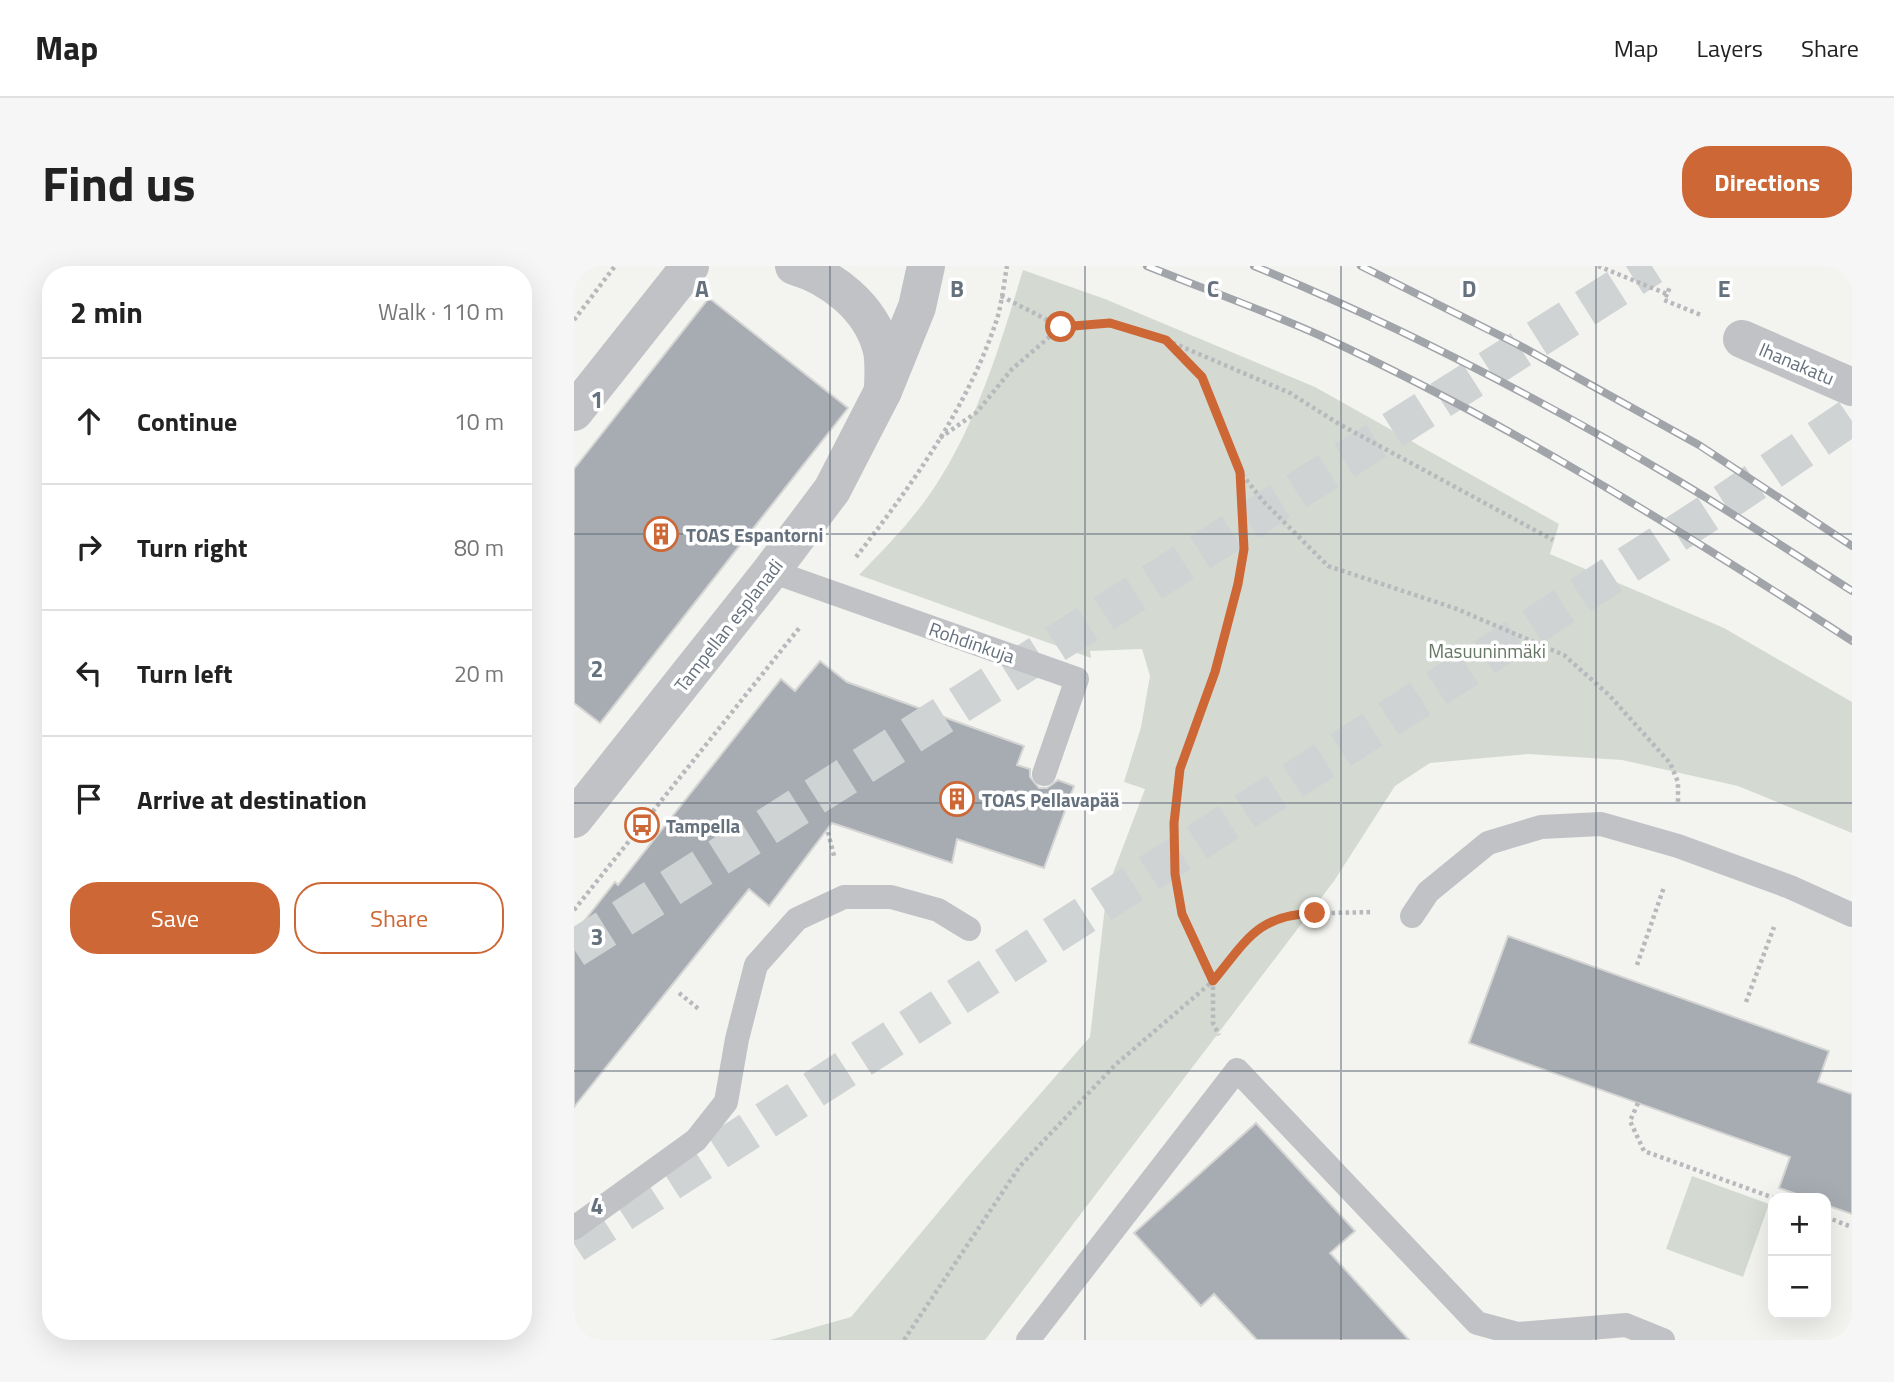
<!DOCTYPE html>
<meta charset="utf-8">
<style>
:root{--surface:#fff;--page:#f6f6f6;--text:#222;--muted:#767676;--line:#e0e0e0;--accent:#cd6736}
body{margin:0;font-family:"Titillium Web",sans-serif;background:var(--page);color:var(--text)}
.controls{position:absolute;right:21px;bottom:21px;display:grid;overflow:hidden;border-radius:14px;box-shadow:0 7px 28px #0002}
.controls button{width:63px;height:63px;display:grid;place-items:center;padding:0;border:0;border-bottom:2px solid var(--line);background:var(--surface);color:var(--text);font:35px sans-serif}
.stop{position:absolute;width:21px;height:21px;margin:-16px;border:5px solid #cd6736;border-radius:50%;background:#fff}
.stop.end{background:#cd6736;border-color:#fff;box-shadow:0 2px 7px #0008}
.list{margin:0;padding:0;list-style:none}
h2{display:flex;justify-content:space-between;align-items:center;height:91px;margin:0;padding:0 28px;font-size:30px}
h2 small{font-size:23px;font-weight:400;color:var(--muted)}
.list li{display:grid;grid-template-columns:46px 1fr auto;gap:21px;align-items:center;box-sizing:border-box;height:126px;padding:0 28px;border-top:2px solid var(--line)}
.list b{display:block;font-size:26px;white-space:nowrap}
.list em{font-size:23px;font-style:normal;color:var(--muted)}
.actions{display:flex;gap:14px;padding:21px 28px}
.actions a{flex:1;padding:16px 0;border:2px solid var(--accent);border-radius:28px;text-align:center;font-size:24px;color:var(--accent)}
.actions .main{background:var(--accent);color:#fff}
.icon{flex:none;width:38px;height:38px;fill:none;stroke:currentColor;stroke-width:2;stroke-linecap:round;stroke-linejoin:round}
.map{position:relative;flex:none;width:1278px;height:1074px;overflow:hidden;border-radius:28px}
header{display:flex;align-items:center;gap:42px;box-sizing:border-box;height:98px;padding:0 35px;background:var(--surface);border-bottom:2px solid var(--line)}
header strong{font-size:33px}
nav{display:flex;gap:38px;margin-inline-start:auto;font-size:24px}
.intro{display:flex;align-items:center;justify-content:space-between;box-sizing:border-box;height:168px;padding:0 42px}
h1{margin:0;font-size:49px}
.button{padding:18px 32px;border-radius:28px;background:var(--accent);color:#fff;font-size:24px;font-weight:700}
main{display:flex;gap:42px;padding:0 42px}
aside{flex:1;background:var(--surface);border-radius:28px;box-shadow:0 7px 28px #0002}
.map>svg:first-child{display:block}
.green{fill:#d4dad2}
.building{fill:#a6acb2;stroke:#d5d5d3;stroke-width:2}
.lines{fill:none;stroke-linecap:round;stroke-linejoin:round}
.trunk-tunnel{stroke:#d0d3d4;stroke-width:38;stroke-dasharray:38 19;stroke-linecap:butt}
.path{stroke:#b7b9bc;stroke-width:4.5;stroke-dasharray:3.5 3.5;stroke-linecap:butt}
.service{stroke:#c0c2c5;stroke-width:24}
.minor{stroke:#c0c2c5;stroke-width:38}
.tertiary{stroke:#c0c2c5;stroke-width:38}
.rail-casing{stroke:#a1a5aa;stroke-width:8}
.rail{stroke:#fff;stroke-width:5;stroke-dasharray:16;stroke-linecap:butt}
.route{stroke:#cd6736;stroke-width:9}
.grid{fill:none;stroke:#66717e;stroke-width:2;stroke-opacity:0.55}
.labels{text-anchor:middle;dominant-baseline:central;stroke-width:7;stroke-linejoin:round;paint-order:stroke}
.street-label{font-size:19px;fill:#66717e;stroke:#fff}
.poi-label{font-size:19px;font-weight:bold;fill:#66717e;stroke:#fff;text-anchor:start}
.park-label{font-size:19px;fill:#667664;stroke:#fff}
.grid-label{font-size:23px;text-anchor:middle;font-weight:bold;fill:#66717e;stroke:#fff;stroke-width:7;stroke-linejoin:round;paint-order:stroke}
</style>
<header>
<strong>Map</strong>
<nav><a>Map</a><a>Layers</a><a>Share</a></nav>
</header>
<div class="intro"><h1>Find us</h1><a class="button">Directions</a></div>
<main>
<aside>
<h2>2 min<small>Walk · 110 m</small></h2>
<ul class="list">
<li><svg class="icon" aria-label="ahead" viewBox="0 0 24 24"><path d="M12 20V5M6 11l6-6 6 6"/></svg><div><b>Continue</b></div><em>10 m</em></li>
<li><svg class="icon" aria-label="right" viewBox="0 0 24 24"><path d="M7 20v-9h11M14 6l5 5-5 5"/></svg><div><b>Turn right</b></div><em>80 m</em></li>
<li><svg class="icon" aria-label="left" viewBox="0 0 24 24"><path d="M17 20v-9H6M10 6l-5 5 5 5"/></svg><div><b>Turn left</b></div><em>20 m</em></li>
<li><svg class="icon" aria-label="arrive" viewBox="0 0 24 24"><path d="M6 21V4h12l-3 4 3 4H6"/></svg><div><b>Arrive at destination</b></div></li>
</ul>
<div class="actions"><a class="main">Save</a><a>Share</a></div>
</aside>
<div class="map">
<svg width="1278" height="1074" viewBox="0 0 1278 1074">
<rect width="100%" height="100%" fill="#f3f4f0"/>
<!-- green -->
<g class="green">
<path d="M 449,4 L 531,33 L 741,121 L 985,258 L 976,288 L 1150,362 L 1278,436 L 1278,567 L 1164,520 L 1048,494 L 954,488 L 856,497 L 821,520 L 760,615 L 411,1074 L 196,1074 L 277,1051 L 396,908 L 516,771 L 533,623 L 571,523 L 550,516 L 567,461 L 576,410 L 568,383 L 516,385 L 517,392 L 285,309 C 309,284 333,260 353,232 C 400,167 426,80 449,4 Z"/>
<path d="M 1118,910 L 1195,938 L 1169,1011 L 1092,983 Z"/>
</g>
<!-- building -->
<g class="building">
<path d="M 135,32 L 274,142 L 26,457 L 0,437 L 0,203 Z"/>
<path d="M 246,395 L 273,416 L 450,480 L 443,499 L 456,503 L 456,511 L 465,522 L 473,522 L 484,514 L 500,520 L 470,602 L 383,573 L 378,597 L 258,557 L 195,640 L 175,623 L 0,841 L 0,668 L 41,616 L 44,619 L 207,413 L 221,425 Z"/>
<path d="M 934,670 L 1255,785 L 1244,816 L 1278,828 L 1278,948 L 1252,939 L 1252,932 L 1234,932 L 1205,922 L 1216,891 L 895,777 Z"/>
<path d="M 682,857 L 781,965 L 756,987 L 835,1074 L 683,1074 L 640,1028 L 627,1040 L 560,967 Z"/>
</g>
<g class="lines">
<!-- trunk-tunnel -->
<g class="trunk-tunnel">
<path d="M 0,683 L 1078,0"/>
<path d="M 0,978 L 1153,235 L 1278,150"/>
</g>
<!-- path -->
<g class="path">
<path d="M 1024,0 L 1093,28 L 1096,21"/>
<path d="M 1093,28 L 1090,34 L 1127,49"/>
<path d="M 427,30 L 487,61"/>
<path d="M 0,54 L 41,0"/>
<path d="M 592,74 L 628,111 L 666,206 L 670,283 L 664,318 L 641,406 L 606,503 L 600,557 L 601,608 L 608,648 L 639,715 L 639,757 L 645,769"/>
<path d="M 366,172 L 403,146 L 438,103 L 487,61 L 536,57 L 592,74 L 716,127 L 765,158 L 979,274"/>
<path d="M 668,208 L 688,234 L 754,300 L 883,343 L 990,389 L 1035,429 L 1096,497 L 1104,516 L 1104,537"/>
<path d="M 282,291 C 338,219 394,141 423,53 C 428,36 430,17 433,0"/>
<path d="M 254,566 L 260,590"/>
<path d="M 0,644 L 226,361"/>
<path d="M 1063,699 L 1090,621"/>
<path d="M 105,727 L 126,744"/>
<path d="M 1172,736 L 1200,661"/>
<path d="M 1064,837 L 1056,855 L 1070,885 L 1200,932"/>
<path d="M 1252,951 L 1278,961"/>
<path d="M 330,1074 L 446,900 L 541,799 L 639,715 L 682,663 L 717,648 L 799,646"/>
</g>
<!-- service -->
<g class="service">
<path d="M 197,305 L 503,413 L 470,508"/>
<path d="M 838,650 L 854,626 L 914,577 L 967,561 L 1027,558 L 1104,580 L 1216,621 L 1278,649"/>
<path d="M 0,962 L 122,874 L 152,836 L 163,773 L 182,699 L 223,653 L 270,631 L 317,631 L 364,644 L 395,663"/>
<path d="M 454,1074 L 663,804 L 903,1057 L 944,1068 L 1052,1059 L 1089,1074"/>
</g>
<!-- minor -->
<g class="minor">
<path d="M 220,0 C 258,11 296,41 307,81 C 311,94 309,111 309,125"/>
<path d="M 1168,73 L 1278,121"/>
</g>
<!-- tertiary -->
<g class="tertiary">
<path d="M 0,146 L 116,0"/>
<path d="M 0,553 L 197,305 L 258,224 L 309,125 L 343,41 L 352,0"/>
</g>
<!-- rail casing -->
<g class="rail-casing">
<g id="rail">
<path d="M 573,0 C 630,23 689,44 745,69 C 932,155 1106,264 1278,375"/>
<path d="M 680,0 C 826,60 967,133 1103,214 C 1162,249 1220,288 1278,325"/>
<path d="M 787,0 L 943,78 L 1125,179 L 1278,280"/>
</g>
</g>
<!-- rail -->
<use href="#rail" class="rail"/>
</g>
<g class="lines">
<!-- route -->
<path class="route" d="M 487,61 L 536,57 L 592,74 L 628,111 L 666,206 L 670,283 L 664,318 L 641,406 L 606,503 L 600,557 L 601,608 L 608,648 L 639,715 C 673,674 683,649 741,647"/>
</g>
<!-- grid -->
<path class="grid" d="M 256,0 L 256,1074M 511,0 L 511,1074M 767,0 L 767,1074M 1022,0 L 1022,1074M 0,268 L 1278,268M 0,537 L 1278,537M 0,805 L 1278,805"/>
<!-- icons -->
<defs>
<g id="building-ring" transform="scale(1.75)"><circle r="9.5" fill="#fff" stroke="#cd6736" stroke-width="1.5"/><path d="M-4-6H4V6H1V3H-1V6H-4ZM-2.5-4.3h1.7v1.8h-1.7ZM.8-4.3h1.7v1.8H.8ZM-2.5-1h1.7V.8h-1.7ZM.8-1h1.7V.8H.8Z" fill="#cd6736"/></g>
<g id="bus-ring" transform="scale(1.75)"><circle r="9.5" fill="#fff" stroke="#cd6736" stroke-width="1.5"/><path d="M-5-6H5V4H4V6H2V4H-2V6H-4V4H-5ZM-3.5-4V0h7V-4ZM-3.5 1.2v1.5H-2V1.2ZM2 1.2v1.5H3.5V1.2Z" fill="#cd6736"/></g>
</defs>
<g fill-rule="evenodd">
<use href="#building-ring" x="87" y="268"/>
<use href="#building-ring" x="383" y="533"/>
<use href="#bus-ring" x="68" y="559"/>
</g>
<g class="labels">
<!-- street labels -->
<g class="street-label">
<text transform="translate(1223 97) rotate(23)">Ihanakatu</text>
<text transform="translate(154 359) rotate(-52)">Tampellan esplanadi</text>
<text transform="translate(398 376) rotate(19)">Rohdinkuja</text>
</g>
<!-- poi labels -->
<g class="poi-label">
<text x="112" y="268">TOAS Espantorni</text>
<text x="408" y="533">TOAS Pellavapää</text>
<text x="92" y="559">Tampella</text>
</g>
<!-- park labels -->
<g class="park-label">
<text x="913" y="384">Masuuninmäki</text>
</g>
</g>
<g class="grid-label">
<text x="128" y="31">A</text>
<text x="383" y="31">B</text>
<text x="639" y="31">C</text>
<text x="895" y="31">D</text>
<text x="1150" y="31">E</text>
<text x="23" y="142">1</text>
<text x="23" y="411">2</text>
<text x="23" y="679">3</text>
<text x="23" y="948">4</text>
</g>
</svg>
<div class="controls">
<button>+</button>
<button>−</button>
</div>
<div class="stop" style="left:487px;top:61px"></div>
<div class="stop end" style="left:741px;top:647px"></div>
</div>
</main>
